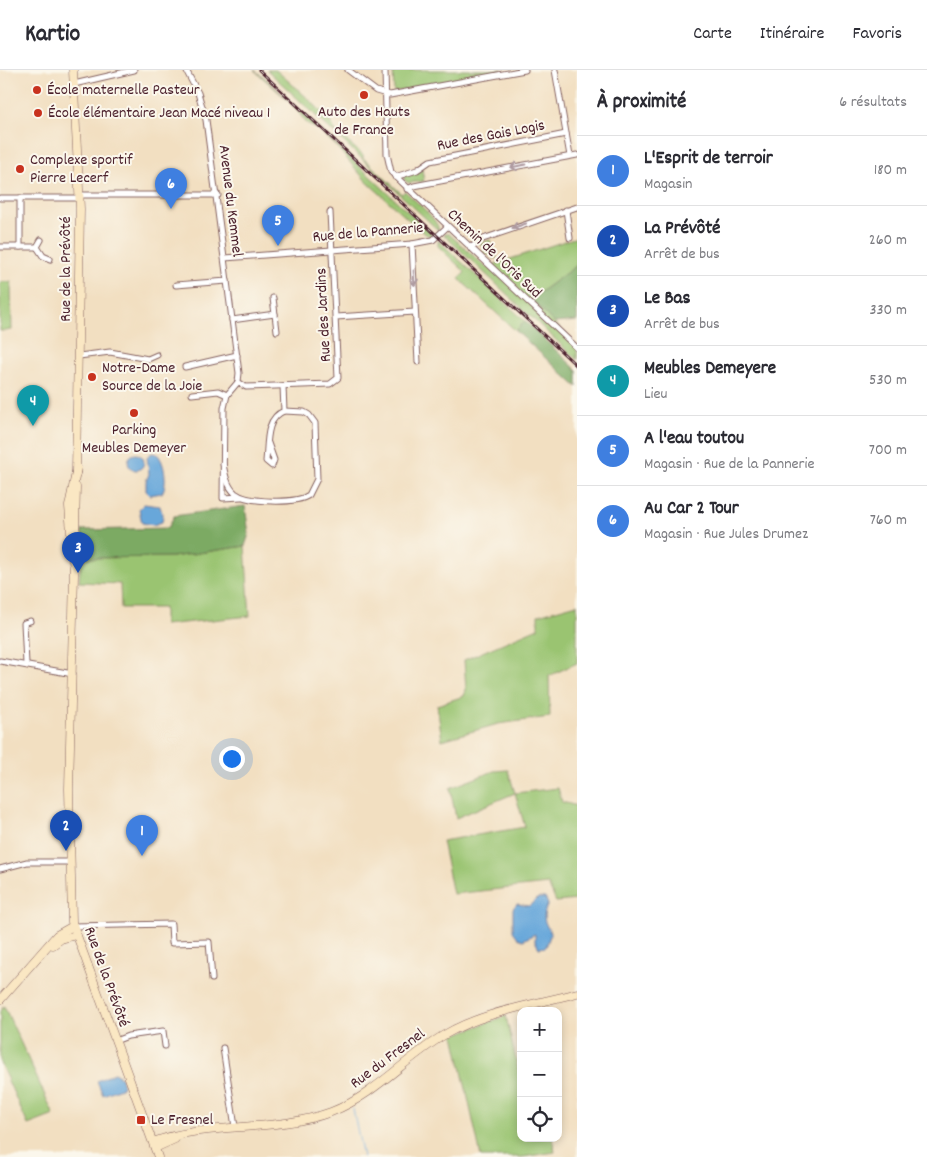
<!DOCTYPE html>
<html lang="fr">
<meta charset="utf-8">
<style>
:root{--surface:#fff;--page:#f7f7f7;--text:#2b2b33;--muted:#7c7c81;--line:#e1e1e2;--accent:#1a73e8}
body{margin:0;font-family:Dekko,sans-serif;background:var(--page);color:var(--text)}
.controls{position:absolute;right:15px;bottom:15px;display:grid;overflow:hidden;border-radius:10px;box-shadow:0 2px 8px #0003}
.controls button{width:45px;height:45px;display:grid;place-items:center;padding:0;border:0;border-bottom:1px solid var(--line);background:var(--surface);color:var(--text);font:25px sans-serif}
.you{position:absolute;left:231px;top:688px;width:18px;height:18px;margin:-12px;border:4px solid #fff;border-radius:50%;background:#1a73e8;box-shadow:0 0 0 8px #1a73e833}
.badge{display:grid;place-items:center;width:32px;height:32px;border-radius:50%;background:var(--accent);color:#fff;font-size:16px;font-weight:700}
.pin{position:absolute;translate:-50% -41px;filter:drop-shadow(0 1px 2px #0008)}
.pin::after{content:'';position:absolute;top:26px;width:18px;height:15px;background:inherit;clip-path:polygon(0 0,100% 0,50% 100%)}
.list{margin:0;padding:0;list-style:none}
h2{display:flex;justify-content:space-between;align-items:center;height:65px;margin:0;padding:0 20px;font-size:21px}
h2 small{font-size:16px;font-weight:400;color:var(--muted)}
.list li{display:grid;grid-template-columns:32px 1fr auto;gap:15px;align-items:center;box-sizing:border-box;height:70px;padding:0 20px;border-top:1px solid var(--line)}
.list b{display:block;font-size:19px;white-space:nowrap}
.list p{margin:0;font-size:16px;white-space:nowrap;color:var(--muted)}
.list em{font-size:16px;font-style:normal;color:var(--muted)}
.icon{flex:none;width:28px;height:28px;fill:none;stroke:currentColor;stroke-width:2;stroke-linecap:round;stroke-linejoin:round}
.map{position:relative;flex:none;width:577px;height:1087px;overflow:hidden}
header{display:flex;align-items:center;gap:30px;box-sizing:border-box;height:70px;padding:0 25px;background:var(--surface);border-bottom:1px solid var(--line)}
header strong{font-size:24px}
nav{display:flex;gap:28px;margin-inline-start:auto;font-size:18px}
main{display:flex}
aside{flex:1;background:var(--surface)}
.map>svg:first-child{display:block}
.green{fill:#9ac471;stroke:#72724e}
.forest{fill:#7baa63;stroke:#626447}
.water{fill:#68a7da;stroke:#596382}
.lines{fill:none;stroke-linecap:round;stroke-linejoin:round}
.stream{stroke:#68a7da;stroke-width:1}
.street-casing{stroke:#856260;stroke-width:7}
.secondary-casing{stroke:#856260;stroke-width:9}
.street{stroke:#fff;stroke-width:5}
.secondary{stroke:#fae7c3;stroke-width:8}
.rail-casing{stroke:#4a1f2b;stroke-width:3}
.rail{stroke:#fbf7ec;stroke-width:1;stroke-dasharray:4;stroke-linecap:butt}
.oneway{stroke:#ae9aa0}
.poi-dot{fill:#c8321e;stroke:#fbf7ec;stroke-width:2}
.labels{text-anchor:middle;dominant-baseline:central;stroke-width:4;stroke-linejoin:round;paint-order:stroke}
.poi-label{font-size:16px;fill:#4a1f2b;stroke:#fbf7ec;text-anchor:start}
.street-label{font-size:16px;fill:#4a1f2b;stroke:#fbf7ec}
</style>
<header>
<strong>Kartio</strong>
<nav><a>Carte</a><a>Itinéraire</a><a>Favoris</a></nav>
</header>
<main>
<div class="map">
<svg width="577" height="1087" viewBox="0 0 577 1087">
<rect width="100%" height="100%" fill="#fbf7ec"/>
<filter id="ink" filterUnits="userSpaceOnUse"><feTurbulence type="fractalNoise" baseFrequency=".02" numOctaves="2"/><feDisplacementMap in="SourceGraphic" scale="10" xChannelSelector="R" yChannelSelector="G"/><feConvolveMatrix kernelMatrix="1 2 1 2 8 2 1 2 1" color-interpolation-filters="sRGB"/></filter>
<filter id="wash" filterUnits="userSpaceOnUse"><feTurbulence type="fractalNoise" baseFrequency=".0096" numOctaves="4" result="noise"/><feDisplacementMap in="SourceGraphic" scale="20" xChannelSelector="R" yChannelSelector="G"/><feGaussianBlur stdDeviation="1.12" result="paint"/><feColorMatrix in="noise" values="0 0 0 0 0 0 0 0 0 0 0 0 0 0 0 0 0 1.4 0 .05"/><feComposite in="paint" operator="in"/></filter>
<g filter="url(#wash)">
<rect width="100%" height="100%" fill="#f2dfc1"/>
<!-- green -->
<g class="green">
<path d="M 254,0 L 264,7 L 434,166 L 429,166 L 421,161 L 367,112 L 335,75 L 318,59 L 308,55 L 291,33 Z"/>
<path d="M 267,0 L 276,0 C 289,12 331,46 335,61 L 364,86 L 362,87 L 402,124 L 405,121 C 413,129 439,150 439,161 Z"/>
<path d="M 393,0 L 503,0 L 394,22 Z"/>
<path d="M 422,99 L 424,111 L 409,113 L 404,110 L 404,106 L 417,103 Z"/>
<path d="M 443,164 L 449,164 L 486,197 L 577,167 L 577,195 L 531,229 L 577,276 L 577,290 Z"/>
<path d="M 438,170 L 525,251 L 516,261 L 459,209 L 465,202 L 438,176 Z"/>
<path d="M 490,170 L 497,188 L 494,189 L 483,181 L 485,178 L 480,174 Z"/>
<path d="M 0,212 L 11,212 L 12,260 L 0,261 Z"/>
<path d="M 245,476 L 250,546 L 164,555 L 164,538 L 121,538 L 120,514 L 79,512 L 81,488 L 172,487 Z"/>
<path d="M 577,534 L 577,593 L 549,606 L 550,647 L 498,654 L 442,670 L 437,635 L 464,626 L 466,619 L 464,590 L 538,558 L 538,545 Z"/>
<path d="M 508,700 L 515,723 L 558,718 L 562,732 L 577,736 L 577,830 L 556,832 L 548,814 L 453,824 L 442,771 L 525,757 L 515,723 L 456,748 L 450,718 L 494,701 Z"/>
<path d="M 4,936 L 54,1045 L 28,1055 L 0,993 L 0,941 Z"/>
<path d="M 506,946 L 519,1003 L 521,1003 L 521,1068 L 552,1068 L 555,1082 L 523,1087 L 481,1087 L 454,965 Z"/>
</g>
<!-- forest -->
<g class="forest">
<path d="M 577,195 L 577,251 L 554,253 L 531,229 Z"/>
<path d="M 525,251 L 577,300 L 577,317 L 516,261 Z"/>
<path d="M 245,436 L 249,464 L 245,476 L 172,487 L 81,488 L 82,460 L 168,458 L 174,446 Z"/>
</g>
<!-- water -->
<g class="water">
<path d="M 152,383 L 157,384 C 165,391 168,415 162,423 L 150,425 L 146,421 L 146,411 L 149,404 L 147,387 Z"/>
<circle cx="136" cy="392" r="8"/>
<path d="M 144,434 L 160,436 L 163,446 L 162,452 L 153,455 L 142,453 L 139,439 Z"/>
<path d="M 538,828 L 545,828 L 548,834 C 542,846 543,851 551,863 L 546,877 L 539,878 L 535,871 L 535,864 L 523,870 L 518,868 L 513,861 L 513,838 L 517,834 L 529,836 Z"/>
<path d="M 114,1003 L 121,1007 L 123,1017 L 103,1025 L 97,1011 Z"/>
</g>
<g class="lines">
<!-- stream -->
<path class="stream" d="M 353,1039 L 363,1087"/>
</g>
</g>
<g filter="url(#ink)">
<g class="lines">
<!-- street casing -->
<g class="street-casing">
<g id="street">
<path d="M 186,0 L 198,23 L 206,50 L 239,303 L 238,312 L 246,317 L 330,314 L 338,308 L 330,142"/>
<path d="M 348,0 L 376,21 L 390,25 L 525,0"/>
<path d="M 385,0 L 387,84 L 391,102 L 577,278"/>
<path d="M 555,0 L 570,86"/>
<path d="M 74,14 L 134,0"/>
<path d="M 395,107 L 417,100 L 430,91 L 566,64"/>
<path d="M 407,119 L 414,116 L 577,85"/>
<path d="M 80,125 L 218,125"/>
<path d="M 0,128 L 80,128"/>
<path d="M 20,128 L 20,177"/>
<path d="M 566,140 L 570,168"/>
<path d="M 41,170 L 37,177 L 43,186 L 50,189"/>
<path d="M 412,174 L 418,292"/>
<path d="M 0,177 L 37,177"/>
<path d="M 470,178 L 483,169 L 577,137"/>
<path d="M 225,188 L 412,174 L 433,170 L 447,157"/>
<path d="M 176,215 L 227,211"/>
<path d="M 273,228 L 277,261"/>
<path d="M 336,247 L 415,242"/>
<path d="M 232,250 L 275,244"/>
<path d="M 79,286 L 110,282 L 148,289 L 157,285"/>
<path d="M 185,297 L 237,285"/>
<path d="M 192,324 L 218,321 L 227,325 L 238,312"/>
<path d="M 227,325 L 224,338 L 223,428 L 241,427"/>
<path d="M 268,373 L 274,390 L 272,396 L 266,391 C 268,374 265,348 284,341 L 283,316"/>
<path d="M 223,394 C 225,404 227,416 235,423 C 248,433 296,434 309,425 L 317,409 L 315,353 L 309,345 L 304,342 L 284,341"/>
<path d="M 0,591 L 73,604"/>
<path d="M 26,594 L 24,553 L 30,551"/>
<path d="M 0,799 L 27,792 L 70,792"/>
<path d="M 73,856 L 171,854 L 172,873 L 209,872 L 212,909"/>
<path d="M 115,971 L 128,966 L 163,961 L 165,976"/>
<path d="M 223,978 L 235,1057"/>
</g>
</g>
<!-- secondary casing -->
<g class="secondary-casing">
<g id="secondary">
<path d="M 73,0 L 80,139 L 76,403"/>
<path d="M 77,398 L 69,436 L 74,503 L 69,719 L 72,852 L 158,1087"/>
<path d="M 76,417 L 75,458 L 80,477 L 77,491"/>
<path d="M 53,875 L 61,869 L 76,865"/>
<path d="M 0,930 L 57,865 L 73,856"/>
<path d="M 153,1072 C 210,1051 274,1063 331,1042 C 375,1025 404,989 444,965 C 483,942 533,935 577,923"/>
<path d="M 155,1078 L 175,1069"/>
</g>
</g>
<!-- street -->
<use href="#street" class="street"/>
<!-- secondary -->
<use href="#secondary" class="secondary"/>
<!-- rail casing -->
<g class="rail-casing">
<path id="rail" d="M 259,0 L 577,296"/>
</g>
<!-- rail -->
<use href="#rail" class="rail"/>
</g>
<!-- one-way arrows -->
<defs><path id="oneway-shaft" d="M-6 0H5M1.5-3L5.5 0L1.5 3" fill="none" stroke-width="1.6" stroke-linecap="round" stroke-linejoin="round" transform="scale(1.25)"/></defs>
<g class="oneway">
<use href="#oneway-shaft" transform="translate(518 96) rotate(169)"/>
<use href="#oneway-shaft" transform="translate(519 156) rotate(161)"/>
<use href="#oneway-shaft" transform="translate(414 208) rotate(87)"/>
</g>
</g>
<!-- markers -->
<g class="poi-dot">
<circle cx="37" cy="20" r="5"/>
<circle cx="364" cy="25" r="5"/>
<circle cx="38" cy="43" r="5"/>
<circle cx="20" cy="99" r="5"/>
<circle cx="92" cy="307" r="5"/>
<circle cx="134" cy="343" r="5"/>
<rect x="136" y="1045" width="10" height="10" rx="2.5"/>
</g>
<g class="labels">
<!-- poi labels -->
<g class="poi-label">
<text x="47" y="20">École maternelle Pasteur</text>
<text x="364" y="42" text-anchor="middle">Auto des Hauts<tspan x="364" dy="18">de France</tspan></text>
<text x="48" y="43">École élémentaire Jean Macé niveau 1</text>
<text x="30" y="90">Complexe sportif<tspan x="30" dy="18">Pierre Lecerf</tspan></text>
<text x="102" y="298">Notre-Dame<tspan x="102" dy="18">Source de la Joie</tspan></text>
<text x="134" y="360" text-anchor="middle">Parking<tspan x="134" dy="18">Meubles Demeyer</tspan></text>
<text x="151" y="1050">Le Fresnel</text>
</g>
<!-- street labels -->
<g class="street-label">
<text transform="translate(491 66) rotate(-11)">Rue des Gais Logis</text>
<text transform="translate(230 131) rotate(83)">Avenue du Kemmel</text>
<text transform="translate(368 163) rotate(-5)">Rue de la Pannerie</text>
<text transform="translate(494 184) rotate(43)">Chemin de l'Oris Sud</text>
<text transform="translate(66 199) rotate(-90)">Rue de la Prévôté</text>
<text transform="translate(324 245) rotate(-93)">Rue des Jardins</text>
<text transform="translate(106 907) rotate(70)">Rue de la Prévôté</text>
<text transform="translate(388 989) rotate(-37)">Rue du Fresnel</text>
</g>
</g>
</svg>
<div class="controls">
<button>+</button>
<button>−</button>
<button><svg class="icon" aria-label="locate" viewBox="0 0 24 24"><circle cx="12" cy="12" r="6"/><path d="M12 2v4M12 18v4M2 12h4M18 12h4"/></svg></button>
</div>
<div class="you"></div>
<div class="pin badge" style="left:142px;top:786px;background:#3f7fe0">1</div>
<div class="pin badge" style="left:66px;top:781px;background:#1a4fb4">2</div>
<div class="pin badge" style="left:78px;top:503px;background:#1a4fb4">3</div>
<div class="pin badge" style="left:33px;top:356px;background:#0f9aa8">4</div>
<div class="pin badge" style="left:278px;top:176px;background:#3f7fe0">5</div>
<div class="pin badge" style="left:171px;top:139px;background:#3f7fe0">6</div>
</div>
<aside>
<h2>À proximité<small>6 résultats</small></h2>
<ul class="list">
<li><span class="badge" style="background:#3f7fe0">1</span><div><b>L'Esprit de terroir</b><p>Magasin</p></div><em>180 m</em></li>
<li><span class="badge" style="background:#1a4fb4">2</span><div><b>La Prévôté</b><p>Arrêt de bus</p></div><em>260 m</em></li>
<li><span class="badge" style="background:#1a4fb4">3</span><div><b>Le Bas</b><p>Arrêt de bus</p></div><em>330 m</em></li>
<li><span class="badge" style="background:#0f9aa8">4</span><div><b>Meubles Demeyere</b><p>Lieu</p></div><em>530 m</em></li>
<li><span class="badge" style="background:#3f7fe0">5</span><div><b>A l'eau toutou</b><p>Magasin · Rue de la Pannerie</p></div><em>700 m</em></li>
<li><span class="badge" style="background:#3f7fe0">6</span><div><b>Au Car 2 Tour</b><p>Magasin · Rue Jules Drumez</p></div><em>760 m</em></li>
</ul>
</aside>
</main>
